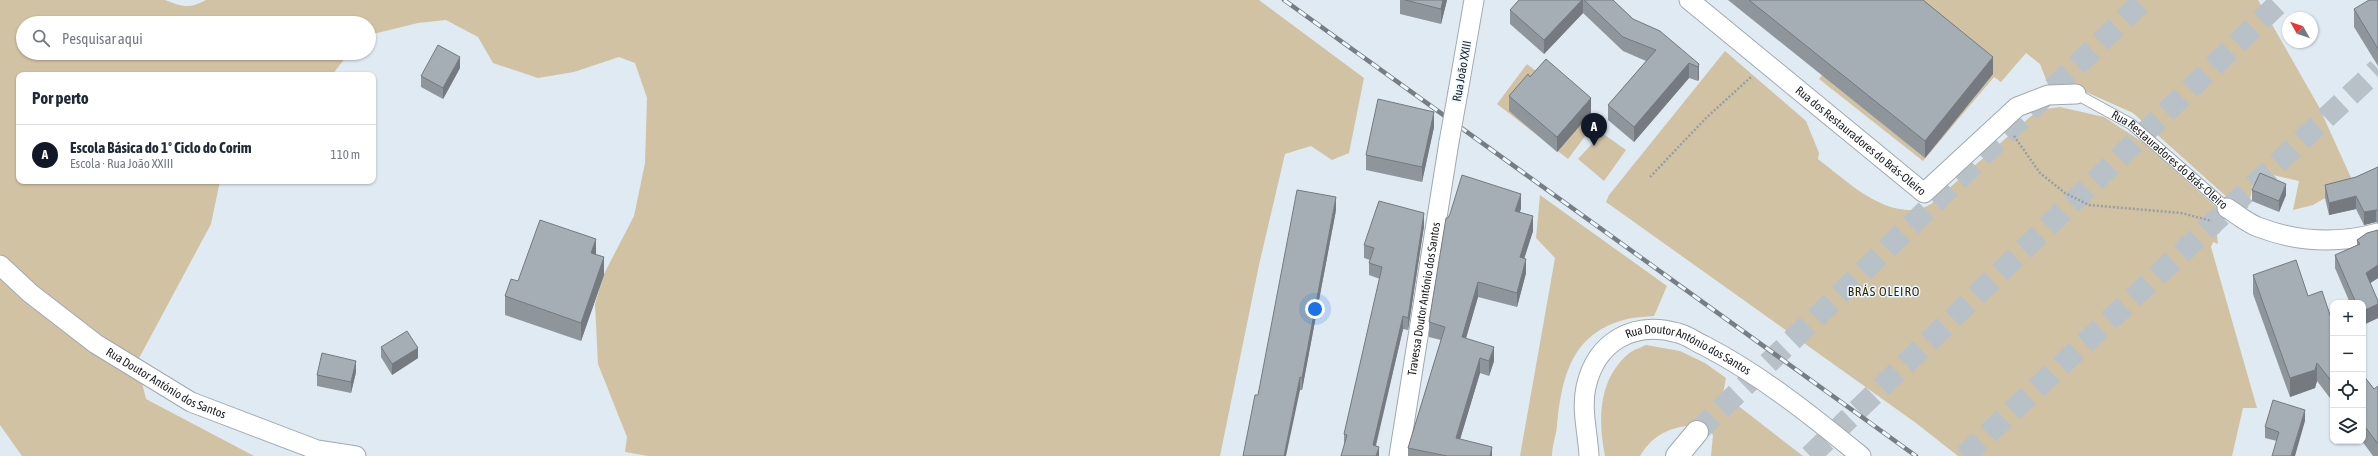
<!DOCTYPE html>
<html lang="pt">
<meta charset="utf-8">
<style>
:root{--surface:#fff;--page:#f2f2f3;--text:#1f2937;--muted:#747a83;--line:#e0e1e3;--accent:#111827}
body{margin:0;font-family:"Asap Condensed",sans-serif;background:var(--page);color:var(--text)}
.controls{position:absolute;right:12px;bottom:12px;display:grid;overflow:hidden;border-radius:8px;box-shadow:0 1px 3px #0004}
.controls button{width:36px;height:36px;display:grid;place-items:center;padding:0;border:0;border-bottom:1px solid var(--line);background:var(--surface);color:var(--text);font:20px sans-serif}
.compass{position:absolute;left:2282px;top:12px;width:36px;height:36px;border-radius:50%;background:var(--surface);box-shadow:0 1px 3px #0004;rotate:310deg}
.you{position:absolute;left:1315px;top:309px;width:14px;height:14px;margin:-10px;border:3px solid #fff;border-radius:50%;background:#1a73e8;box-shadow:0 0 0 6px #1a73e833}
.badge{display:grid;place-items:center;width:26px;height:26px;border-radius:50%;background:var(--accent);color:#fff;font-size:13px;font-weight:700}
.pin{position:absolute;translate:-50% -33px;filter:drop-shadow(0 1px 2px #0008)}
.pin::after{content:'';position:absolute;top:21px;width:14px;height:12px;background:inherit;clip-path:polygon(0 0,100% 0,50% 100%)}
.list{margin:0;padding:0;list-style:none}
h2{display:flex;justify-content:space-between;align-items:center;height:52px;margin:0;padding:0 16px;font-size:17px}
h2 small{font-size:13px;font-weight:400;color:var(--muted)}
.list li{display:grid;grid-template-columns:26px 1fr auto;gap:12px;align-items:center;box-sizing:border-box;height:60px;padding:0 16px;border-top:1px solid var(--line)}
.list b{display:block;font-size:15px;white-space:nowrap}
.list p{margin:0;font-size:13px;white-space:nowrap;color:var(--muted)}
.list em{font-size:13px;font-style:normal;color:var(--muted)}
.icon{flex:none;width:22px;height:22px;fill:none;stroke:currentColor;stroke-width:2;stroke-linecap:round;stroke-linejoin:round}
.map{position:relative;flex:none;width:2378px;height:456px;overflow:hidden}
.search{position:absolute;background:var(--surface);box-shadow:0 1px 3px #0004;left:16px;top:16px;width:360px;height:44px;display:flex;align-items:center;gap:10px;box-sizing:border-box;padding:0 14px;border-radius:22px;color:var(--muted);font-size:15px}
.panel{position:absolute;background:var(--surface);box-shadow:0 1px 3px #0004;left:16px;top:72px;width:360px;height:112px;border-radius:8px}
.map>svg:first-child{display:block}
.green{fill:#d1c2a4}
.lines{fill:none;stroke-linecap:round;stroke-linejoin:round}
.highway-tunnel{stroke:#b9c1c8;stroke-width:22;stroke-dasharray:22 11;stroke-linecap:butt}
.lane-casing{stroke:#a0a9b0;stroke-width:12}
.street-casing{stroke:#a0a9b0;stroke-width:21}
.highway-casing{stroke:#a0a9b0;stroke-width:24}
.path{stroke:#979fa5;stroke-width:2.5;stroke-dasharray:2 2;stroke-linecap:butt}
.lane{stroke:#fff;stroke-width:10}
.street{stroke:#fff;stroke-width:19}
.highway{stroke:#fff;stroke-width:22}
.rail-casing{stroke:#777e83;stroke-width:4.5}
.rail{stroke:#edf8ff;stroke-width:3;stroke-dasharray:9;stroke-linecap:butt}
.street-bridge-casing{stroke:#a0a9b0;stroke-width:21;stroke-linecap:butt}
.street-bridge{stroke:#fff;stroke-width:19}
.wall{fill:#8e969c}
.shaded-wall{fill:#747a7f}
.building{fill:#a5aeb5;stroke:#747a7f}
.labels{text-anchor:middle;dominant-baseline:central;stroke-width:3;stroke-linejoin:round;paint-order:stroke}
.street-label{font-size:12px;fill:#1b1e21;stroke:#edf8ff}
.neighbourhood-label{font-size:13px;letter-spacing:1px;fill:#3a2900;stroke:#edf8ff}
</style>
<div class="map">
<svg width="2378" height="456" viewBox="0 0 2378 456">
<rect width="100%" height="100%" fill="#e0eaf2"/>
<!-- green -->
<g class="green">
<path d="M 0,0 L 165,0 C 183,7 189,9 206,0 L 1259,0 L 1364,78 L 1349,153 L 1332,160 L 1311,146 L 1285,154 L 1259,265 L 1220,456 L 648,456 L 625,452 L 627,437 L 598,364 L 595,304 L 604,274 L 634,216 L 645,163 L 647,98 L 635,63 L 619,57 L 574,72 L 538,78 L 493,63 L 478,37 L 446,20 L 418,23 L 369,35 L 369,23 L 23,23 L 23,53 L 349,53 L 332,75 L 19,75 L 19,181 L 220,181 L 211,224 L 137,362 L 146,399 L 254,456 L 22,456 L 0,425 Z"/>
<path d="M 1895,0 L 2258,0 L 2319,107 L 2353,182 L 2313,205 L 2293,210 L 2299,181 L 2256,171 L 2248,208 L 2239,208 L 2133,113 L 2066,83 L 2049,87 L 2040,64 L 2026,53 L 2001,82 L 1994,77 L 1923,161 L 1819,79 L 1880,5 Z"/>
<path d="M 1725,51 L 1806,121 L 1819,153 L 1818,159 C 1846,180 1878,213 1916,210 C 1921,210 1927,206 1931,204 L 2038,110 L 2060,107 L 2104,117 L 2144,143 L 2226,216 L 2221,231 L 2217,235 L 2218,244 L 2213,242 L 2211,247 L 2257,408 L 2243,408 L 2232,456 L 1958,456 L 1916,423 L 1606,202 L 1609,195 Z"/>
<path d="M 1527,64 L 1598,119 L 1568,159 L 1497,104 Z"/>
<path d="M 1602,133 L 1626,150 L 1604,181 L 1578,159 Z"/>
<path d="M 1540,195 L 1667,286 L 1654,316 C 1645,317 1635,317 1627,319 C 1571,333 1562,377 1557,426 C 1556,436 1552,446 1552,456 L 1520,456 L 1555,258 L 1536,238 Z"/>
<path d="M 1646,345 L 1680,351 L 1705,363 L 1726,378 L 1723,394 L 1803,456 L 1711,456 L 1713,435 L 1702,424 C 1674,427 1656,430 1640,456 L 1605,456 C 1598,421 1598,381 1627,355 C 1632,350 1640,348 1646,345 Z"/>
</g>
<g class="lines">
<!-- highway-tunnel -->
<g class="highway-tunnel">
<path d="M 1697,432 L 2144,0"/>
<path d="M 1810,456 L 2282,0"/>
<path d="M 1964,456 L 2378,69"/>
</g>
<!-- lane casing -->
<g class="lane-casing">
<g id="lane">
<path id="s1" d="M 2076,94 L 2131,124 L 2227,208"/>
</g>
</g>
<!-- street casing -->
<g class="street-casing">
<g id="street">
<path id="s2" d="M 1689,0 L 1924,193 L 2017,107 L 2048,95 L 2076,94"/>
<path d="M 1458,92 L 1474,0"/>
<path d="M 2227,208 C 2237,214 2247,223 2258,227 C 2297,242 2338,244 2378,233"/>
<path id="s3" d="M 0,265 L 30,293 L 96,344 L 191,402 L 317,450 L 356,456"/>
<path id="s4" d="M 1399,456 L 1449,142"/>
<path id="s5" d="M 1589,456 C 1588,434 1581,409 1586,387 C 1596,342 1633,320 1678,333 C 1687,335 1696,342 1705,346 C 1761,375 1812,416 1861,456"/>
</g>
</g>
<!-- highway casing -->
<g class="highway-casing">
<path id="highway" d="M 1677,456 L 1697,432"/>
</g>
<!-- path -->
<g class="path">
<path d="M 2014,136 L 2040,173 L 2065,193 L 2089,205 L 2181,213 L 2212,221"/>
<path d="M 1650,177 L 1705,119 L 1752,76"/>
</g>
<!-- lane -->
<use href="#lane" class="lane"/>
<!-- street -->
<use href="#street" class="street"/>
<!-- highway -->
<use href="#highway" class="highway"/>
<!-- rail casing -->
<g class="rail-casing">
<path id="rail" d="M 1284,0 L 1916,456"/>
</g>
<!-- rail -->
<use href="#rail" class="rail"/>
<!-- street-bridge casing -->
<g class="street-bridge-casing">
<path id="street-bridge" d="M 1449,142 L 1458,92"/>
</g>
<!-- street-bridge -->
<use href="#street-bridge" class="street-bridge"/>
</g>
<!-- wall -->
<g class="wall">
<path d="M 1400,0 L 1447,0 L 1441,24 L 1400,14 Z"/>
<path d="M 1519,0 L 1613,0 L 1633,19 L 1699,64 L 1699,79 L 1698,81 L 1689,78 L 1634,142 L 1608,120 L 1608,105 L 1646,61 L 1623,51 L 1583,13 L 1544,54 L 1510,24 L 1510,10 Z"/>
<path d="M 1728,0 L 1924,0 L 1924,1 L 1993,74 L 1925,158 Z"/>
<path d="M 2378,0 L 2378,66 L 2354,27 L 2354,9 Z"/>
<path d="M 460,68 L 443,99 L 421,87 L 421,76 Z"/>
<path d="M 1530,77 L 1591,113 L 1557,152 L 1509,111 L 1509,96 Z"/>
<path d="M 1434,127 L 1422,182 L 1366,170 L 1366,155 Z"/>
<path d="M 2378,167 L 2378,223 L 2376,222 L 2364,225 L 2356,209 L 2329,215 L 2325,198 L 2325,185 L 2356,177 Z"/>
<path d="M 2252,190 L 2286,195 L 2279,212 L 2252,201 Z"/>
<path d="M 1521,209 L 1519,212 L 1533,231 L 1524,258 L 1526,273 L 1517,307 L 1478,297 L 1466,338 L 1494,361 L 1489,376 L 1480,373 L 1460,439 L 1492,456 L 1408,456 L 1408,448 L 1441,340 L 1429,337 L 1429,322 Z"/>
<path d="M 1336,210 L 1302,390 L 1300,390 L 1258,395 Z"/>
<path d="M 1424,226 L 1408,330 L 1403,329 L 1376,446 L 1379,456 L 1344,447 L 1344,434 L 1380,279 L 1369,275 L 1369,263 L 1370,260 L 1364,258 L 1364,245 Z"/>
<path d="M 2378,230 L 2378,278 L 2370,283 L 2378,318 L 2363,325 L 2363,303 L 2350,303 L 2335,268 L 2335,255 L 2357,245 L 2357,240 Z"/>
<path d="M 596,254 L 604,275 L 581,341 L 505,315 L 505,296 L 518,281 Z"/>
<path d="M 2253,275 L 2308,296 L 2333,324 L 2333,402 L 2317,381 L 2315,388 L 2290,397 L 2253,294 Z"/>
<path d="M 381,347 L 418,358 L 392,375 L 381,357 Z"/>
<path d="M 356,372 L 351,393 L 317,386 L 317,375 Z"/>
<path d="M 2363,375 L 2374,389 L 2378,386 L 2378,456 L 2373,456 L 2362,441 L 2363,441 Z"/>
<path d="M 2305,421 L 2277,441 L 2265,438 L 2265,427 Z"/>
</g>
<!-- shaded-wall -->
<g class="shaded-wall">
<path d="M 1443,0 L 1447,0 L 1441,24 L 1441,9 Z"/>
<path d="M 1582,0 L 1583,0 L 1583,13 L 1544,54 L 1544,40 Z"/>
<path d="M 460,57 L 460,68 L 443,99 L 443,88 Z"/>
<path d="M 1993,57 L 1993,74 L 1925,158 L 1925,141 Z"/>
<path d="M 1689,63 L 1689,78 L 1634,142 L 1634,127 Z"/>
<path d="M 1699,64 L 1699,79 L 1698,81 L 1698,67 Z"/>
<path d="M 1591,98 L 1591,113 L 1557,152 L 1557,137 Z"/>
<path d="M 1434,112 L 1434,127 L 1422,182 L 1422,167 Z"/>
<path d="M 2286,184 L 2286,195 L 2279,212 L 2279,201 Z"/>
<path d="M 1521,194 L 1521,209 L 1515,225 L 1515,211 Z"/>
<path d="M 2356,196 L 2356,209 L 2329,215 L 2329,203 Z"/>
<path d="M 1336,197 L 1336,210 L 1302,390 L 1302,378 Z"/>
<path d="M 2376,210 L 2376,222 L 2364,225 L 2364,212 Z"/>
<path d="M 1424,213 L 1424,226 L 1408,330 L 1408,318 Z"/>
<path d="M 1533,216 L 1533,231 L 1520,272 L 1520,257 Z"/>
<path d="M 596,239 L 596,258 L 591,253 Z"/>
<path d="M 604,257 L 604,275 L 581,341 L 581,323 Z"/>
<path d="M 1526,259 L 1526,273 L 1517,307 L 1517,293 Z"/>
<path d="M 2378,265 L 2378,278 L 2366,286 L 2366,273 Z"/>
<path d="M 1478,282 L 1478,297 L 1462,352 L 1462,337 Z"/>
<path d="M 2378,304 L 2378,318 L 2363,325 L 2363,311 Z"/>
<path d="M 1403,316 L 1403,329 L 1373,456 L 1373,445 Z"/>
<path d="M 1494,347 L 1494,361 L 1489,376 L 1489,361 Z"/>
<path d="M 418,348 L 418,358 L 392,375 L 392,364 Z"/>
<path d="M 1480,358 L 1480,373 L 1456,453 L 1456,438 Z"/>
<path d="M 356,361 L 356,372 L 351,393 L 351,382 Z"/>
<path d="M 2317,363 L 2317,381 L 2315,388 L 2290,397 L 2290,378 Z"/>
<path d="M 1300,377 L 1300,390 L 1286,456 L 1284,456 Z"/>
<path d="M 2305,410 L 2305,421 L 2295,456 L 2291,456 Z"/>
<path d="M 1379,447 L 1379,456 L 1376,456 Z"/>
<path d="M 1492,447 L 1492,456 L 1490,456 Z"/>
</g>
<!-- building -->
<g class="building">
<path d="M 1405,0 L 1443,0 L 1441,9 Z"/>
<path d="M 1519,0 L 1582,0 L 1544,40 L 1510,10 Z"/>
<path d="M 1584,0 L 1613,0 L 1633,19 L 1660,31 L 1699,64 L 1698,67 L 1689,63 L 1634,127 L 1608,105 L 1656,50 L 1623,37 Z"/>
<path d="M 1749,0 L 1923,0 L 1993,57 L 1925,141 Z"/>
<path d="M 2369,0 L 2378,0 L 2378,49 L 2354,9 Z"/>
<path d="M 438,45 L 460,57 L 443,88 L 421,76 Z"/>
<path d="M 1546,59 L 1591,98 L 1557,137 L 1509,96 L 1528,74 L 1530,77 Z"/>
<path d="M 1378,99 L 1434,112 L 1422,167 L 1366,155 Z"/>
<path d="M 2378,167 L 2378,210 L 2376,210 L 2364,212 L 2356,196 L 2329,203 L 2325,185 L 2356,177 Z"/>
<path d="M 2260,173 L 2286,184 L 2279,201 L 2252,190 Z"/>
<path d="M 1462,175 L 1521,194 L 1515,211 L 1533,216 L 1520,257 L 1526,259 L 1517,293 L 1478,282 L 1462,337 L 1494,347 L 1489,361 L 1480,358 L 1456,438 L 1492,447 L 1490,456 L 1447,456 L 1408,448 L 1445,327 L 1429,322 L 1446,218 L 1448,218 L 1450,214 Z"/>
<path d="M 1297,190 L 1336,197 L 1302,378 L 1300,377 L 1284,456 L 1243,456 L 1255,395 L 1258,395 Z"/>
<path d="M 1379,201 L 1424,213 L 1408,318 L 1403,316 L 1373,445 L 1379,447 L 1376,456 L 1341,456 L 1347,435 L 1344,434 L 1382,267 L 1369,263 L 1374,248 L 1364,245 Z"/>
<path d="M 540,220 L 596,239 L 591,253 L 604,257 L 581,323 L 505,296 L 511,279 L 518,281 Z"/>
<path d="M 2378,230 L 2378,265 L 2366,273 L 2378,301 L 2378,304 L 2363,311 L 2363,303 L 2356,303 L 2335,255 L 2360,244 L 2357,240 L 2367,233 Z"/>
<path d="M 2296,260 L 2308,296 L 2322,291 L 2333,324 L 2333,383 L 2317,363 L 2315,370 L 2290,378 L 2253,275 Z"/>
<path d="M 407,331 L 418,348 L 392,364 L 381,347 Z"/>
<path d="M 322,353 L 356,361 L 351,382 L 317,375 Z"/>
<path d="M 2363,375 L 2374,389 L 2378,386 L 2378,444 L 2363,424 Z"/>
<path d="M 2273,400 L 2305,410 L 2291,456 L 2272,456 L 2279,432 L 2265,427 Z"/>
</g>
<g class="labels">
<!-- street labels -->
<g class="street-label">
<text transform="translate(1462 71) rotate(-80)">Rua João XXIII</text>
<text stroke="none"><textPath href="#s2" startOffset="222">Rua dos Restauradores do Brás-Oleiro</textPath></text>
<text stroke="none"><textPath href="#s1" startOffset="115">Rua Restauradores do Brás-Oleiro</textPath></text>
<text stroke="none"><textPath href="#s4" startOffset="159">Travessa Doutor António dos Santos</textPath></text>
<text stroke="none"><textPath href="#s5" startOffset="205">Rua Doutor António dos Santos</textPath></text>
<text stroke="none"><textPath href="#s3" startOffset="205">Rua Doutor António dos Santos</textPath></text>
</g>
<!-- neighbourhood labels -->
<g class="neighbourhood-label">
<text x="1884" y="291">BRÁS OLEIRO</text>
</g>
</g>
</svg>
<div class="controls">
<button>+</button>
<button>−</button>
<button><svg class="icon" aria-label="locate" viewBox="0 0 24 24"><circle cx="12" cy="12" r="6"/><path d="M12 2v4M12 18v4M2 12h4M18 12h4"/></svg></button>
<button><svg class="icon" aria-label="layers" viewBox="0 0 24 24"><path d="M12 4l9 5-9 5-9-5zM3 14l9 5 9-5"/></svg></button>
</div>
<svg class="compass" viewBox="-18 -18 36 36"><path d="M0-13l5 13h-10z" fill="#e53935"/><path d="M0 13l5-13h-10z" fill="#747a83"/></svg>
<div class="you"></div>
<div class="pin badge" style="left:1594px;top:146px">A</div>
<div class="search"><svg class="icon" aria-label="search" viewBox="0 0 24 24"><circle cx="10" cy="10" r="6"/><path d="M15 15l6 6"/></svg>Pesquisar aqui</div>
<section class="panel">
<h2>Por perto<small></small></h2>
<ul class="list">
<li><span class="badge">A</span><div><b>Escola Básica do 1º Ciclo do Corim</b><p>Escola · Rua João XXIII</p></div><em>110 m</em></li>
</ul>
</section>
</div>
